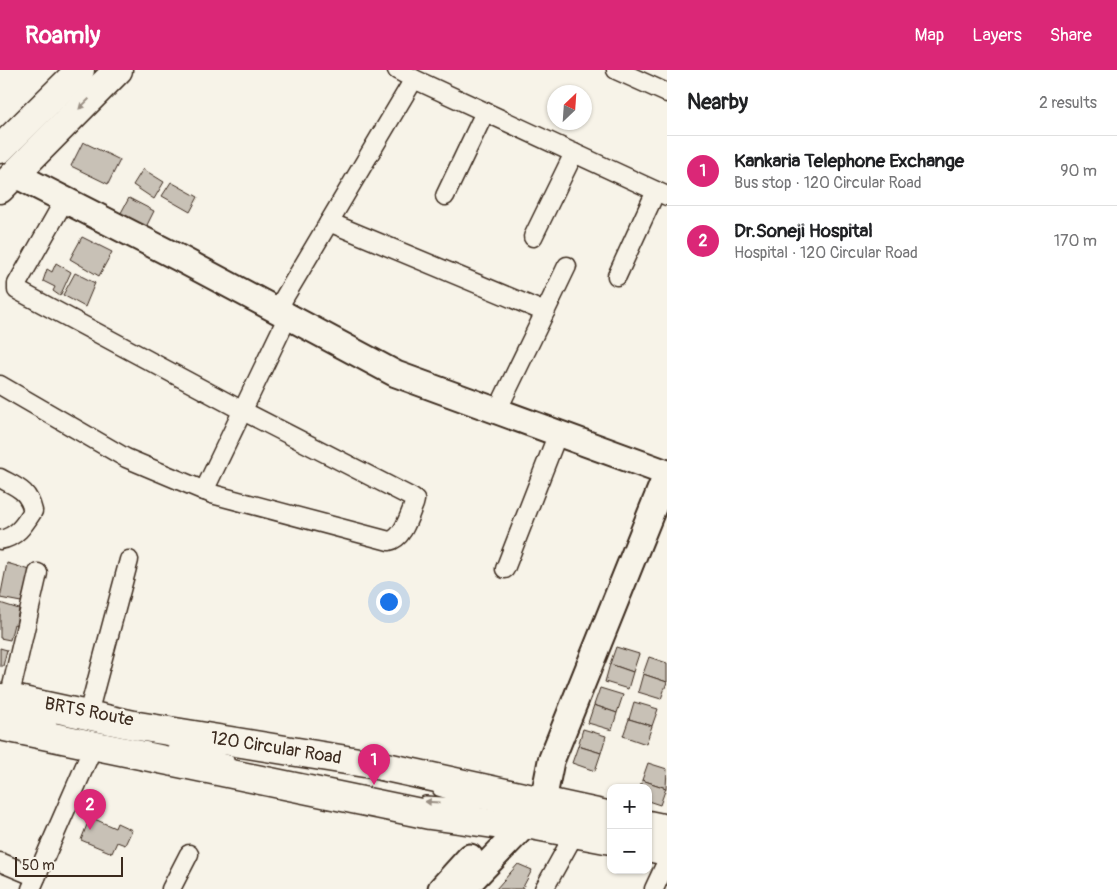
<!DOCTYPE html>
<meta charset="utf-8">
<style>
:root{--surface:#fff;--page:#f2f2f2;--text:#202124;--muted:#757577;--line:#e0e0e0;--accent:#db2777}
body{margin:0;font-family:Pangolin,sans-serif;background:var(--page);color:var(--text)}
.controls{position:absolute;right:15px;bottom:15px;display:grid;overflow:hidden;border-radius:10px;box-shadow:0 1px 4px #0004}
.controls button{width:45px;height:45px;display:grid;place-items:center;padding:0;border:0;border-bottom:1px solid var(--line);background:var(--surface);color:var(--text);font:25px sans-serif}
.compass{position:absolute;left:547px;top:15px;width:45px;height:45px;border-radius:50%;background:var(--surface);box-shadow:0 1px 4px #0004;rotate:25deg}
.scale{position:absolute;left:15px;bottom:12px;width:108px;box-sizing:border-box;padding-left:5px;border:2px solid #3b2a1e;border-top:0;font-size:14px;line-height:18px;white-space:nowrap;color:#3b2a1e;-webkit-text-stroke:4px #f7f3e8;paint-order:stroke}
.you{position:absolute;left:388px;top:531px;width:18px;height:18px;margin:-12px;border:4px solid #fff;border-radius:50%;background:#1a73e8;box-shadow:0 0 0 8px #1a73e833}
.badge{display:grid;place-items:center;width:32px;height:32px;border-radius:50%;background:var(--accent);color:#fff;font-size:16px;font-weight:700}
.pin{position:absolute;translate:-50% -41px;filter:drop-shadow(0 1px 2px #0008)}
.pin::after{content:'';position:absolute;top:26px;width:18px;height:15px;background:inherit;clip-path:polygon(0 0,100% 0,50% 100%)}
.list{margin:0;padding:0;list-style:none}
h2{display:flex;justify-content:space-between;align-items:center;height:65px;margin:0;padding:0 20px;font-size:21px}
h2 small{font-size:16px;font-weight:400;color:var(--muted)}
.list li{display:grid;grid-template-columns:32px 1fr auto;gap:15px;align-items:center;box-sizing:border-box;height:70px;padding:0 20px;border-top:1px solid var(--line)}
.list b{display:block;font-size:19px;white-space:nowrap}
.list p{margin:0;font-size:16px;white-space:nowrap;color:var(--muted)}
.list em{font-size:16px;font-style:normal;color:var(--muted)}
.map{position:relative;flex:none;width:667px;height:819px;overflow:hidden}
header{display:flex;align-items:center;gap:30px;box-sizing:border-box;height:70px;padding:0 25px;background:var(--accent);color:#fff}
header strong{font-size:24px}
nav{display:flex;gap:28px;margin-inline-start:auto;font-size:18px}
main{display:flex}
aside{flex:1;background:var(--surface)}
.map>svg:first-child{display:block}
.building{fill:#c8c1b6;stroke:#3b2a1e}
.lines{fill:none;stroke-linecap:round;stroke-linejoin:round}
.lane-casing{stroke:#3b2a1e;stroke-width:12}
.street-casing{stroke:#3b2a1e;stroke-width:21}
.secondary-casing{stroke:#3b2a1e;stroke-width:29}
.primary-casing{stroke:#3b2a1e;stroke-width:31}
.lane{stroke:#f7f3e8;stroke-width:9}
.street{stroke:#f7f3e8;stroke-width:18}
.secondary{stroke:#f7f3e8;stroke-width:25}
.primary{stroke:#f7f3e8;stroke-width:28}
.oneway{fill:#998e83}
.labels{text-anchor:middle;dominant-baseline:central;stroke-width:5;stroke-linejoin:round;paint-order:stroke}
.street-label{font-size:18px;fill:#3b2a1e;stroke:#f7f3e8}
</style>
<header>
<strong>Roamly</strong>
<nav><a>Map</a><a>Layers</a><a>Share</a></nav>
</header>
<main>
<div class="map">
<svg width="667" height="819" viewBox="0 0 667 819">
<rect width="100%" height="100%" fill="#f7f3e8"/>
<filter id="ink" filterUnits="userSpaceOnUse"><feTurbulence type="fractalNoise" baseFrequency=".02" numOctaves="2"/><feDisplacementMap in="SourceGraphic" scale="10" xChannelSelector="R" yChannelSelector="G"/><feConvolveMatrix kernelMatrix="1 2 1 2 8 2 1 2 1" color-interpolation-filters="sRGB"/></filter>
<g filter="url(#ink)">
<!-- building -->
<g class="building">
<path d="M 83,72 L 120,90 L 108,114 L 71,96 Z"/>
<path d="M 143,99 L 164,112 L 154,129 L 133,115 Z"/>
<path d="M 171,112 L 198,127 L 190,142 L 162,126 Z"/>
<path d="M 129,128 L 154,141 L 142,165 L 116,152 Z"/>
<path d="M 82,167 L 112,182 L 99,206 L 70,189 Z"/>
<path d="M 56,193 L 71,202 L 60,226 L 53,221 L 55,217 L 43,211 L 47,199 L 52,202 Z"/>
<path d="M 75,203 L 95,213 L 85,237 L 63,225 Z"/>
<path d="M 7,493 L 30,500 L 21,532 L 0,528 Z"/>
<path d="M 0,533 L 19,539 L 16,555 L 14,554 L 10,570 L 0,568 Z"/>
<path d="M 616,577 L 639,584 L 633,602 L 610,594 Z"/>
<path d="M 0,578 L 7,580 L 3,596 L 0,596 Z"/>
<path d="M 649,587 L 667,593 L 667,612 L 643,604 Z"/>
<path d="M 610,594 L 633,602 L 628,619 L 605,612 Z"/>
<path d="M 643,604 L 667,612 L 661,629 L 638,622 Z"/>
<path d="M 600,618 L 623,625 L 617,643 L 594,635 Z"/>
<path d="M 634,632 L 658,639 L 652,656 L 629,649 Z"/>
<path d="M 594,635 L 617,643 L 612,660 L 588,653 Z"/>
<path d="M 629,649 L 652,656 L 646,674 L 623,666 Z"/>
<path d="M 583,659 L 606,666 L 601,683 L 578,676 Z"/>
<path d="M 578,676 L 601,683 L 595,701 L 572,693 Z"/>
<path d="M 648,693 L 667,699 L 666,718 L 642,710 Z"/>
<path d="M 642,710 L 666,718 L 660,735 L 648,731 L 648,718 L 640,718 Z"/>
<path d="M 90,747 L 115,758 L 117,753 L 132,760 L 125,775 L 117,772 L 112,783 L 81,770 Z"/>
<path d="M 518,794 L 532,800 L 522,819 L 496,819 Z"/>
</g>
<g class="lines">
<!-- lane casing -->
<g class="lane-casing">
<g id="lane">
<path d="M 0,641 L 52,651"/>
<path d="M 172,674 L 229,690"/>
<path d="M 438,721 L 481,734"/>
<path d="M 425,731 L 481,734 L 529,742"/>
</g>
</g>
<!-- street casing -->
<g class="street-casing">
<g id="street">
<path d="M 397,0 L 414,9"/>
<path d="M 616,0 L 667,23"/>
<path d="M 445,126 L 485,42"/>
<path d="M 329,152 L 545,242 L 497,341"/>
<path d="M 533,167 L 574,83"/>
<path d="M 617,206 L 656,121"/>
<path d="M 545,242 L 567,196"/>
<path d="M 0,315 L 126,388 L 212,424 L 389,471 C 403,469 409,446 414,434 L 415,430 L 411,427 L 243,341 L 17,220 L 17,214 L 64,131"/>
<path d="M 0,408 C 18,418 28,420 33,441 C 24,455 17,467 0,470"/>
<path d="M 204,421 L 288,246 L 281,233 L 414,9 L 667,126"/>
<path d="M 505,499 L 558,363"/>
<path d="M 9,629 L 38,503"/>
<path d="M 88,644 L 129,490"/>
<path d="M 0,792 L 36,807"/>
<path d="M 31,819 L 94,675"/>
<path d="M 171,819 L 189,784"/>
<path d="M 544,819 L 575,763"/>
<path d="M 654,819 L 667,791"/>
</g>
</g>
<!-- secondary casing -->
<g class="secondary-casing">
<g id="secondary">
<path d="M 14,104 L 179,188 L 396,304 L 667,403"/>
<path d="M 543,731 L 551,691 L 667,403"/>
<path d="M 441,819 L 470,787"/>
<path d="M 463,819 L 526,754"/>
</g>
</g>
<!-- primary casing -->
<g class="primary-casing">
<g id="primary">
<path d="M 0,79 L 80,0"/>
<path d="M 0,119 L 118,0"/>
<path d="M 0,628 L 18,630 L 138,656 L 377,695 L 611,746"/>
<path d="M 0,656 L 430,745 L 508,756 L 526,754 L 611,770"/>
<path d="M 648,755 L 667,759"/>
<path d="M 648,777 L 667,781"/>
</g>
</g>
<!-- lane -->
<use href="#lane" class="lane"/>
<!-- street -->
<use href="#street" class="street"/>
<!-- secondary -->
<use href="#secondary" class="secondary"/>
<!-- primary -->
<use href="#primary" class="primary"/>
</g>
<!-- one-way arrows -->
<defs><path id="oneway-solid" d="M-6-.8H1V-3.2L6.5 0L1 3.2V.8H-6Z" transform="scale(1.25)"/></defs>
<g class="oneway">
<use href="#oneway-solid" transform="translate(84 34) rotate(135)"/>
<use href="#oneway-solid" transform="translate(432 732) rotate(-177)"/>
</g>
</g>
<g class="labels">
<!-- street labels -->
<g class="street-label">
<text transform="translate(89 642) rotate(11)">BRTS Route</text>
<text transform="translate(276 678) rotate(9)">120 Circular Road</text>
</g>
</g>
</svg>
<div class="controls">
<button>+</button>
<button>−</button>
</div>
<svg class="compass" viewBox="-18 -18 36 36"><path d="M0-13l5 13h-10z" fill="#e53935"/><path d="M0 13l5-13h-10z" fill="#757577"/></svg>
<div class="scale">50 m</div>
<div class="you"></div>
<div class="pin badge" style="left:374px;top:715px">1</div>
<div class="pin badge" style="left:90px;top:760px">2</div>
</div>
<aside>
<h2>Nearby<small>2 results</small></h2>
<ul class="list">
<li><span class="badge">1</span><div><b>Kankaria Telephone Exchange</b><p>Bus stop · 120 Circular Road</p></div><em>90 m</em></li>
<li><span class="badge">2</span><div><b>Dr.Soneji Hospital</b><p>Hospital · 120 Circular Road</p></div><em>170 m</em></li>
</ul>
</aside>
</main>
